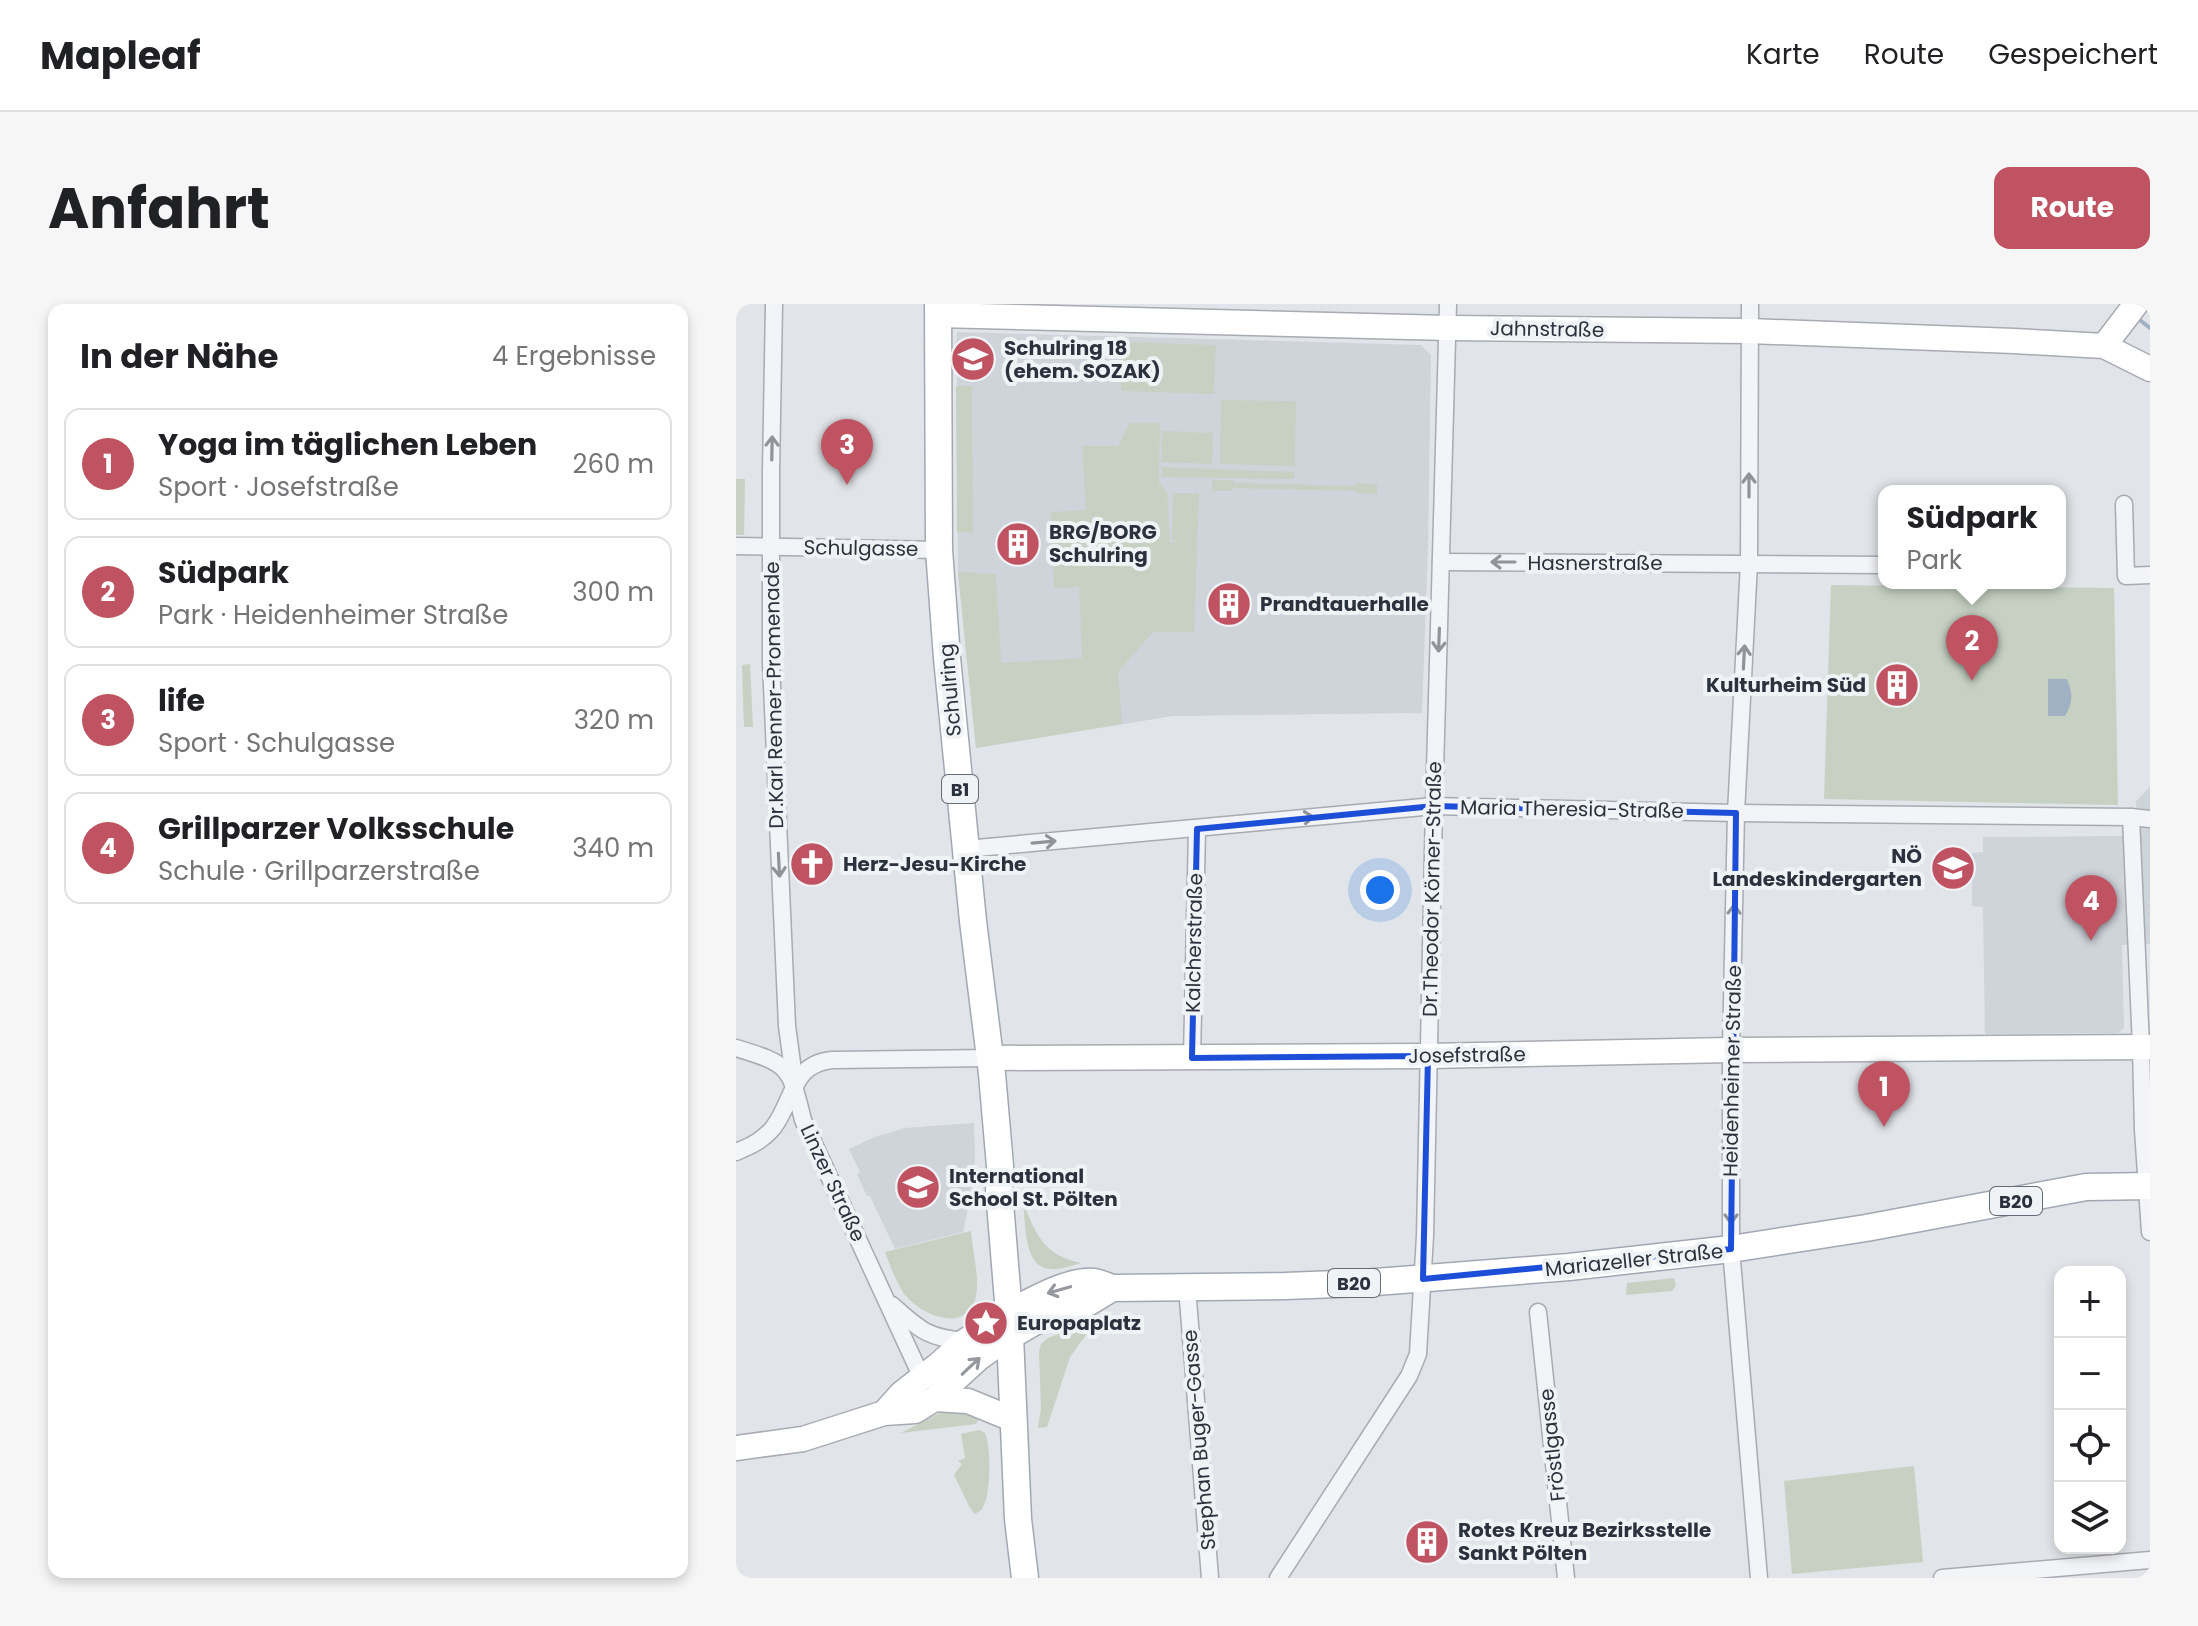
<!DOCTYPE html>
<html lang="de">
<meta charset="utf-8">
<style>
:root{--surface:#fff;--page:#f6f6f6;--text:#202124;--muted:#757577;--line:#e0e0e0;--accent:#c05361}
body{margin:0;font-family:Poppins,sans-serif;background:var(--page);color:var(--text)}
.controls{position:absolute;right:24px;bottom:24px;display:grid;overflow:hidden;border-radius:16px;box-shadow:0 4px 12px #0003}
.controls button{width:72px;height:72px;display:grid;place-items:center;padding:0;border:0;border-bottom:2px solid var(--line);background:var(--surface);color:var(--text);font:40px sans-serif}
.you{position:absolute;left:644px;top:586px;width:28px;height:28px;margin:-20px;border:6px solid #fff;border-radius:50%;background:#1a73e8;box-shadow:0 0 0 12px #1a73e833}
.badge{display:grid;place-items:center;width:52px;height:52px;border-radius:50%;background:var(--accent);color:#fff;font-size:26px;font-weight:700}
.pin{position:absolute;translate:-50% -66px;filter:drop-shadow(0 2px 4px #0008)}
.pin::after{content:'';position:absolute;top:42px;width:28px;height:24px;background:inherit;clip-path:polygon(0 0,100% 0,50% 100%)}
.popup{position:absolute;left:1142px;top:181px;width:188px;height:104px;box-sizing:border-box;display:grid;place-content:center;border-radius:16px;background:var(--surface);filter:drop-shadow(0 2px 6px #0005);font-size:26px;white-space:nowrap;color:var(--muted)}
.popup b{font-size:30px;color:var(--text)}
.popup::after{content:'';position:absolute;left:50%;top:100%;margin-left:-16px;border:16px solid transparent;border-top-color:var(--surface)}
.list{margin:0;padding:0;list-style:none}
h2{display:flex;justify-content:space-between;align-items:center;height:104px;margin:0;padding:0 32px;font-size:34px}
h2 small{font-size:26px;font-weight:400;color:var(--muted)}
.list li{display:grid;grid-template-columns:52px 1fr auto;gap:24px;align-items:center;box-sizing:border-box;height:112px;margin:0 16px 16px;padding:0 16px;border:2px solid var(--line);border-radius:16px}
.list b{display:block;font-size:30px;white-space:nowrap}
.list p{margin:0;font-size:26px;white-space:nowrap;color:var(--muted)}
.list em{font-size:26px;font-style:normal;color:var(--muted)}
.icon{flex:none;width:44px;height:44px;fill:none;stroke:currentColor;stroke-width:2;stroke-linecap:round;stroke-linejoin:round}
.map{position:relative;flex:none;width:1414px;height:1274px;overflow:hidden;border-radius:16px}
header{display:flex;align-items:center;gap:48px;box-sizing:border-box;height:112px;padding:0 40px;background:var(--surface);border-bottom:2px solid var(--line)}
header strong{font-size:38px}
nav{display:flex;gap:44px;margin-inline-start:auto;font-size:28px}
.intro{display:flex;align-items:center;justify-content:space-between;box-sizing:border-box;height:192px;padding:0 48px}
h1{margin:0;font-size:56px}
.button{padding:20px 36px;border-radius:16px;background:var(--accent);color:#fff;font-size:28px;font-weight:700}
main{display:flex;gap:48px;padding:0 48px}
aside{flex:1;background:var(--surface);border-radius:16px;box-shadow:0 4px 12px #0003}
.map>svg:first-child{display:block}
.built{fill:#cfd3da}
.green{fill:#c6d1c3}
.water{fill:#a0b1c4}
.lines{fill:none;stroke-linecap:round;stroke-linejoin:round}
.stream{stroke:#a0b1c4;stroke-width:4}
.street-casing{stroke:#a7abb2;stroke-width:19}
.secondary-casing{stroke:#a7abb2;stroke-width:27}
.primary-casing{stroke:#a2a8b3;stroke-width:29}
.street{stroke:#f3f4f7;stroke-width:16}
.secondary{stroke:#fff;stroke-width:24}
.primary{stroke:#fff;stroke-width:26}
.oneway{stroke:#8f939a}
.oneway2{stroke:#95989e}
.marked{fill:none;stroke:#1d4ed8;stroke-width:6;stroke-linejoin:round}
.labels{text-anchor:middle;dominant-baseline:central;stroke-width:8;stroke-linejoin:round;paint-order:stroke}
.shield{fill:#f0f3f6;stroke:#666c75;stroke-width:2}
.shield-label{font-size:18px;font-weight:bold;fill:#2b323e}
.street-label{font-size:20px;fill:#2b323e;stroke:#f0f3f6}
.poi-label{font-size:20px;font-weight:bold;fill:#2b323e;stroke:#f0f3f6;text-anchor:start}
</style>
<header>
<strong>Mapleaf</strong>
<nav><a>Karte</a><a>Route</a><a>Gespeichert</a></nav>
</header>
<div class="intro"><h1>Anfahrt</h1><a class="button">Route</a></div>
<main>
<aside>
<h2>In der Nähe<small>4 Ergebnisse</small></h2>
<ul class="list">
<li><span class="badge">1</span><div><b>Yoga im täglichen Leben</b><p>Sport · Josefstraße</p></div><em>260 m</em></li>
<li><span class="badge">2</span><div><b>Südpark</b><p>Park · Heidenheimer Straße</p></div><em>300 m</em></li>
<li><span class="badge">3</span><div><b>life</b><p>Sport · Schulgasse</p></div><em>320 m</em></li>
<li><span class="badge">4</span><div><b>Grillparzer Volksschule</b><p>Schule · Grillparzerstraße</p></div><em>340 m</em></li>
</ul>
</aside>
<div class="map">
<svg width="1414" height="1274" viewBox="0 0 1414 1274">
<rect width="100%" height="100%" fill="#e1e4e8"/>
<!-- built -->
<g class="built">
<path d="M 221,28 L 685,41 L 695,51 L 692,243 L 686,409 L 437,412 L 240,444 L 222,268 L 221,61 L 219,61 Z"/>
<path d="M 1414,483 L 1414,640 L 1386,641 L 1388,724 L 1382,729 L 1249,730 L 1247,603 L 1236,602 L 1236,549 L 1247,548 L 1247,533 L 1401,532 L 1400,497 Z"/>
<path d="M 238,819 L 239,852 L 238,875 L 227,928 L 159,945 L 134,892 L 131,892 L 121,870 L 124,868 L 113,845 L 139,833 L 169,824 Z"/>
</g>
<!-- green -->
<g class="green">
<path d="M 386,38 L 480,41 L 478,90 L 385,87 Z"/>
<path d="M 220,82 L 236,82 L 237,229 L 221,228 Z"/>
<path d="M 485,96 L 560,97 L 559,162 L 484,160 Z"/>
<path d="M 394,119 L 424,119 L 423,179 L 431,188 L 434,238 L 446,237 L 436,236 L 437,189 L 463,189 L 458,328 L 417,328 L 382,368 L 386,420 L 240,444 L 222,268 L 260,270 L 265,359 L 346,354 L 343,283 L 318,284 L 315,208 L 350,206 L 346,142 L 382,142 Z"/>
<path d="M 426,127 L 477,129 L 476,160 L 425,158 Z"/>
<path d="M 426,163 L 558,168 L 558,175 L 426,173 Z"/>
<path d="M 0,175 L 9,175 L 8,231 L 0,231 Z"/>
<path d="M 476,176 L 497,176 L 498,179 L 620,182 L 621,179 L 641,180 L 641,190 L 621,189 L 621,187 L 497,184 L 496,187 L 476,187 Z"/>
<path d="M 1095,281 L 1378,284 L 1382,501 L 1088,495 Z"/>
<path d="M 14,360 L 17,423 L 8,423 L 6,361 Z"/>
<path d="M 287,899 C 301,932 308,951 345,959 C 335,962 324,966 314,965 C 287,963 290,919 287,899 Z"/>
<path d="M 235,927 C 236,947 245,977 239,996 C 227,1031 181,1009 167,988 C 159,976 154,961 149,948 Z"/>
<path d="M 938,974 L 940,982 L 936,987 L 890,991 L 891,979 Z"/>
<path d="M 372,1012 L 352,1028 L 334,1053 L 311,1123 L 302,1124 L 305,1104 L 303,1048 L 305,1040 L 312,1034 Z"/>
<path d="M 211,1105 L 246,1110 L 240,1120 L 165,1129 Z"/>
<path d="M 243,1126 L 249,1129 C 255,1143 255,1187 248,1201 C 245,1207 245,1206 239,1210 L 234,1204 L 218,1171 L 226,1160 L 222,1157 L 229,1154 L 225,1130 Z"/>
<path d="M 1178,1162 L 1187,1258 L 1056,1270 L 1048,1177 Z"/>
</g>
<!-- water -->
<path class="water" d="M 1312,375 L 1331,375 C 1337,391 1337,398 1329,412 L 1312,412 Z"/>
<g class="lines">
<!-- stream -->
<path class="stream" d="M 1400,13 L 1414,24"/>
<!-- street casing -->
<g class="street-casing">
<g id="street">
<path d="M 38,0 L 35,167 L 35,359 L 51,722 L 59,781"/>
<path d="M 1014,0 L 1013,259 L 1000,509 L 995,746 L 995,945 L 1023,1274"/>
<path d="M 1388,200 L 1390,272 L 1414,271"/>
<path d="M 0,242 L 203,246"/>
<path d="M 705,258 L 1148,261"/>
<path d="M 1395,513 L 1405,743 L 1407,826 L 1414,928"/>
<path d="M 230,545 L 698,502 L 1000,509 L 1395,513 L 1414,515"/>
<path d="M 0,744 C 53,760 54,762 67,816 L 186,1074"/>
<path d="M 456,754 L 461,525"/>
<path d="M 0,848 C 15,842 27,836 37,824 C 58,797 55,760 96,756 L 254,754"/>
<path d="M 451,983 L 474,1274"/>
<path d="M 156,1001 C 183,1025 191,1034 229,1037"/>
<path d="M 802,1008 L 830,1274"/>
<path d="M 542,1274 L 673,1072 L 682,1050 L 689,932 L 698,502 L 712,0"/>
<path d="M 1206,1274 L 1414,1256"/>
</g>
</g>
<!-- secondary casing -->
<g class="secondary-casing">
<g id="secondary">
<path d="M 202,11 L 712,24 L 1013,27 L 1278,37 L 1368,42 L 1414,65"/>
<path d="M 1368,42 L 1400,0"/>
<path d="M 254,754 L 692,752 L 995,746 L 1414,743"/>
<path d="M 198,1095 L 232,1097 L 276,1115"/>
<path d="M 148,1109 L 165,1090 L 202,1061 L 229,1037 L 273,1009"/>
<path d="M 0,1144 L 67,1135 L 148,1109 L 179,1107 L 198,1095 L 243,1054 L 274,1032"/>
</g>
</g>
<!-- primary casing -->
<g class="primary-casing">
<g id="primary">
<path d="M 202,0 L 203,246 L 211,354 L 237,617 L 256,770 L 264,862 L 263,887 L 273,1009 L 282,1215 L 289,1274"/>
<path d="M 273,1009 C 296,997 331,976 358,978 C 363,979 371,982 376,984 L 549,982 L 627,979 L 833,963 L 995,945 L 1130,924 L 1350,883 L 1414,882"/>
<path d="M 274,1032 L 298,1018 L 351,999 L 376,984"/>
</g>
</g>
<!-- street -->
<use href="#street" class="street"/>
<!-- secondary -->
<use href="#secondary" class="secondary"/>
<!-- primary -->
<use href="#primary" class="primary"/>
</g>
<!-- one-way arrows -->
<defs><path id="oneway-shaft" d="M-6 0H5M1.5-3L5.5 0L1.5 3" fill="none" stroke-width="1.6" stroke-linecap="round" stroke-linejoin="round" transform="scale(2)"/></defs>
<g class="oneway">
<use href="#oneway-shaft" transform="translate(36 144) rotate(-89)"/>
<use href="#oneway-shaft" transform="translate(1013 181) rotate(-90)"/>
<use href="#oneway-shaft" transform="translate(767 258) rotate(-180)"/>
<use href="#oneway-shaft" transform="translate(703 336) rotate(92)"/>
<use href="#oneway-shaft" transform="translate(1008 353) rotate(-87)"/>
<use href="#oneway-shaft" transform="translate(566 514) rotate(-6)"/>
<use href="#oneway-shaft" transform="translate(308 538) rotate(-5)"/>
<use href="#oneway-shaft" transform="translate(43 561) rotate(87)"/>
<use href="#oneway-shaft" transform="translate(998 612) rotate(-89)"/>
<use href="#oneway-shaft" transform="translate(995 908) rotate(90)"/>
</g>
<g class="oneway2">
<use href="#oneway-shaft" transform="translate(323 986) rotate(164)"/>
<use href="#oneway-shaft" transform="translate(235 1062) rotate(-43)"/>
</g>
<!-- marked area -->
<path class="marked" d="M 698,502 L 1000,509 L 995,945 L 687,975 L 692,752 L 456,754 L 461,525 Z"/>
<!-- icons -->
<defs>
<g id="school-disc" transform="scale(2.3)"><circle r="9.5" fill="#c05361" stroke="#f0f3f6"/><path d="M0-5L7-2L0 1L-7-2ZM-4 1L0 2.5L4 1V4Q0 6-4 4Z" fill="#fff"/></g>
<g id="building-disc" transform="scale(2.3)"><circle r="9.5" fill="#c05361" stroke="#f0f3f6"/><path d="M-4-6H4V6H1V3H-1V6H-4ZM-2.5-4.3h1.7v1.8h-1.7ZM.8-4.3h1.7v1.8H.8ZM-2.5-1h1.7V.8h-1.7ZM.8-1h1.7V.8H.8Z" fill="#fff"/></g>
<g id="church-disc" transform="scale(2.3)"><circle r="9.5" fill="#c05361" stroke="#f0f3f6"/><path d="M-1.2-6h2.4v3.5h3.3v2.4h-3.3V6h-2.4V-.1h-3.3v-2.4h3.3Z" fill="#fff"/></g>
<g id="sight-disc" transform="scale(2.3)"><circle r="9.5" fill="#c05361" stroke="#f0f3f6"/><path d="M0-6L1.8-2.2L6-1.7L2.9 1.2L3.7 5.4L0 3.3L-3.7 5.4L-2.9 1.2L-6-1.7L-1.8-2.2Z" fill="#fff"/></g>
</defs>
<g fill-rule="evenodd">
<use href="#school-disc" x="237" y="55"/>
<use href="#building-disc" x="282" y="240"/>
<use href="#building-disc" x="493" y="300"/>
<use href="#building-disc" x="1161" y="381"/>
<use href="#church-disc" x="76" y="560"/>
<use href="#school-disc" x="1217" y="564"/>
<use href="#school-disc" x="182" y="883"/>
<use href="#sight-disc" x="250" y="1019"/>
<use href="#building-disc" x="691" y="1238"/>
</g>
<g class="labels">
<!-- shield labels -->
<g class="shield">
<rect x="206" y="471" width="36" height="28" rx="6"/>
<rect x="1254" y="883" width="52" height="28" rx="6"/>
<rect x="592" y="965" width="52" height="28" rx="6"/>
</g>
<g class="shield-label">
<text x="224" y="485">B1</text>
<text x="1280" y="897">B20</text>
<text x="618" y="979">B20</text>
</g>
<!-- street labels -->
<g class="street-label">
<text transform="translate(811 25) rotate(1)">Jahnstraße</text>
<text transform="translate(125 244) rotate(1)">Schulgasse</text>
<text x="859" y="259">Hasnerstraße</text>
<text transform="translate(214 386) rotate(-95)">Schulring</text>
<text transform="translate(38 391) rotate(-91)">Dr.Karl Renner-Promenade</text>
<text transform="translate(836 505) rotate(1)">Maria Theresia-Straße</text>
<text transform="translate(696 585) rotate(-89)">Dr.Theodor Körner-Straße</text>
<text transform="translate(458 639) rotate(-89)">Kalcherstraße</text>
<text transform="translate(731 751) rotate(-1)">Josefstraße</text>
<text transform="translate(996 767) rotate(-89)">Heidenheimer Straße</text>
<text transform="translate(97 879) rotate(65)">Linzer Straße</text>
<text transform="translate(898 956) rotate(-6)">Mariazeller Straße</text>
<text transform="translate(463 1136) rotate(-95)">Stephan Buger-Gasse</text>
<text transform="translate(816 1141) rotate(-96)">Fröstlgasse</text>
</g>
<!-- poi labels -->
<g class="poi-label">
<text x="268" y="44">Schulring 18<tspan x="268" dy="23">(ehem. SOZAK)</tspan></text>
<text x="313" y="228">BRG/BORG<tspan x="313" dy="23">Schulring</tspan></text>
<text x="524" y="300">Prandtauerhalle</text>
<text x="1130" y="381" text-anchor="end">Kulturheim Süd</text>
<text x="1186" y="552" text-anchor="end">NÖ<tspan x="1186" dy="23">Landeskindergarten</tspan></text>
<text x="107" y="560">Herz-Jesu-Kirche</text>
<text x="213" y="872">International<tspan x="213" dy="23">School St. Pölten</tspan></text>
<text x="281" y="1019">Europaplatz</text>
<text x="722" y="1226">Rotes Kreuz Bezirksstelle<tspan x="722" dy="23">Sankt Pölten</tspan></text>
</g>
</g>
</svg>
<div class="controls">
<button>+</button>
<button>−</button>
<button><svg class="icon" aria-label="locate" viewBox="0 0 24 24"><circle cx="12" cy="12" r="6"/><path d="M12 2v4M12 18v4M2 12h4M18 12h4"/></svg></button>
<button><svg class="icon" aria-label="layers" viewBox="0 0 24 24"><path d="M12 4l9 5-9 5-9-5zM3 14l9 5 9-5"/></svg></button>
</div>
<div class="you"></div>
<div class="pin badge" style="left:1148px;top:823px">1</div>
<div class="pin badge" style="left:1236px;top:377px">2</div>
<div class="popup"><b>Südpark</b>Park</div>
<div class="pin badge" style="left:111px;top:181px">3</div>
<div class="pin badge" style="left:1355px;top:637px">4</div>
</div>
</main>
